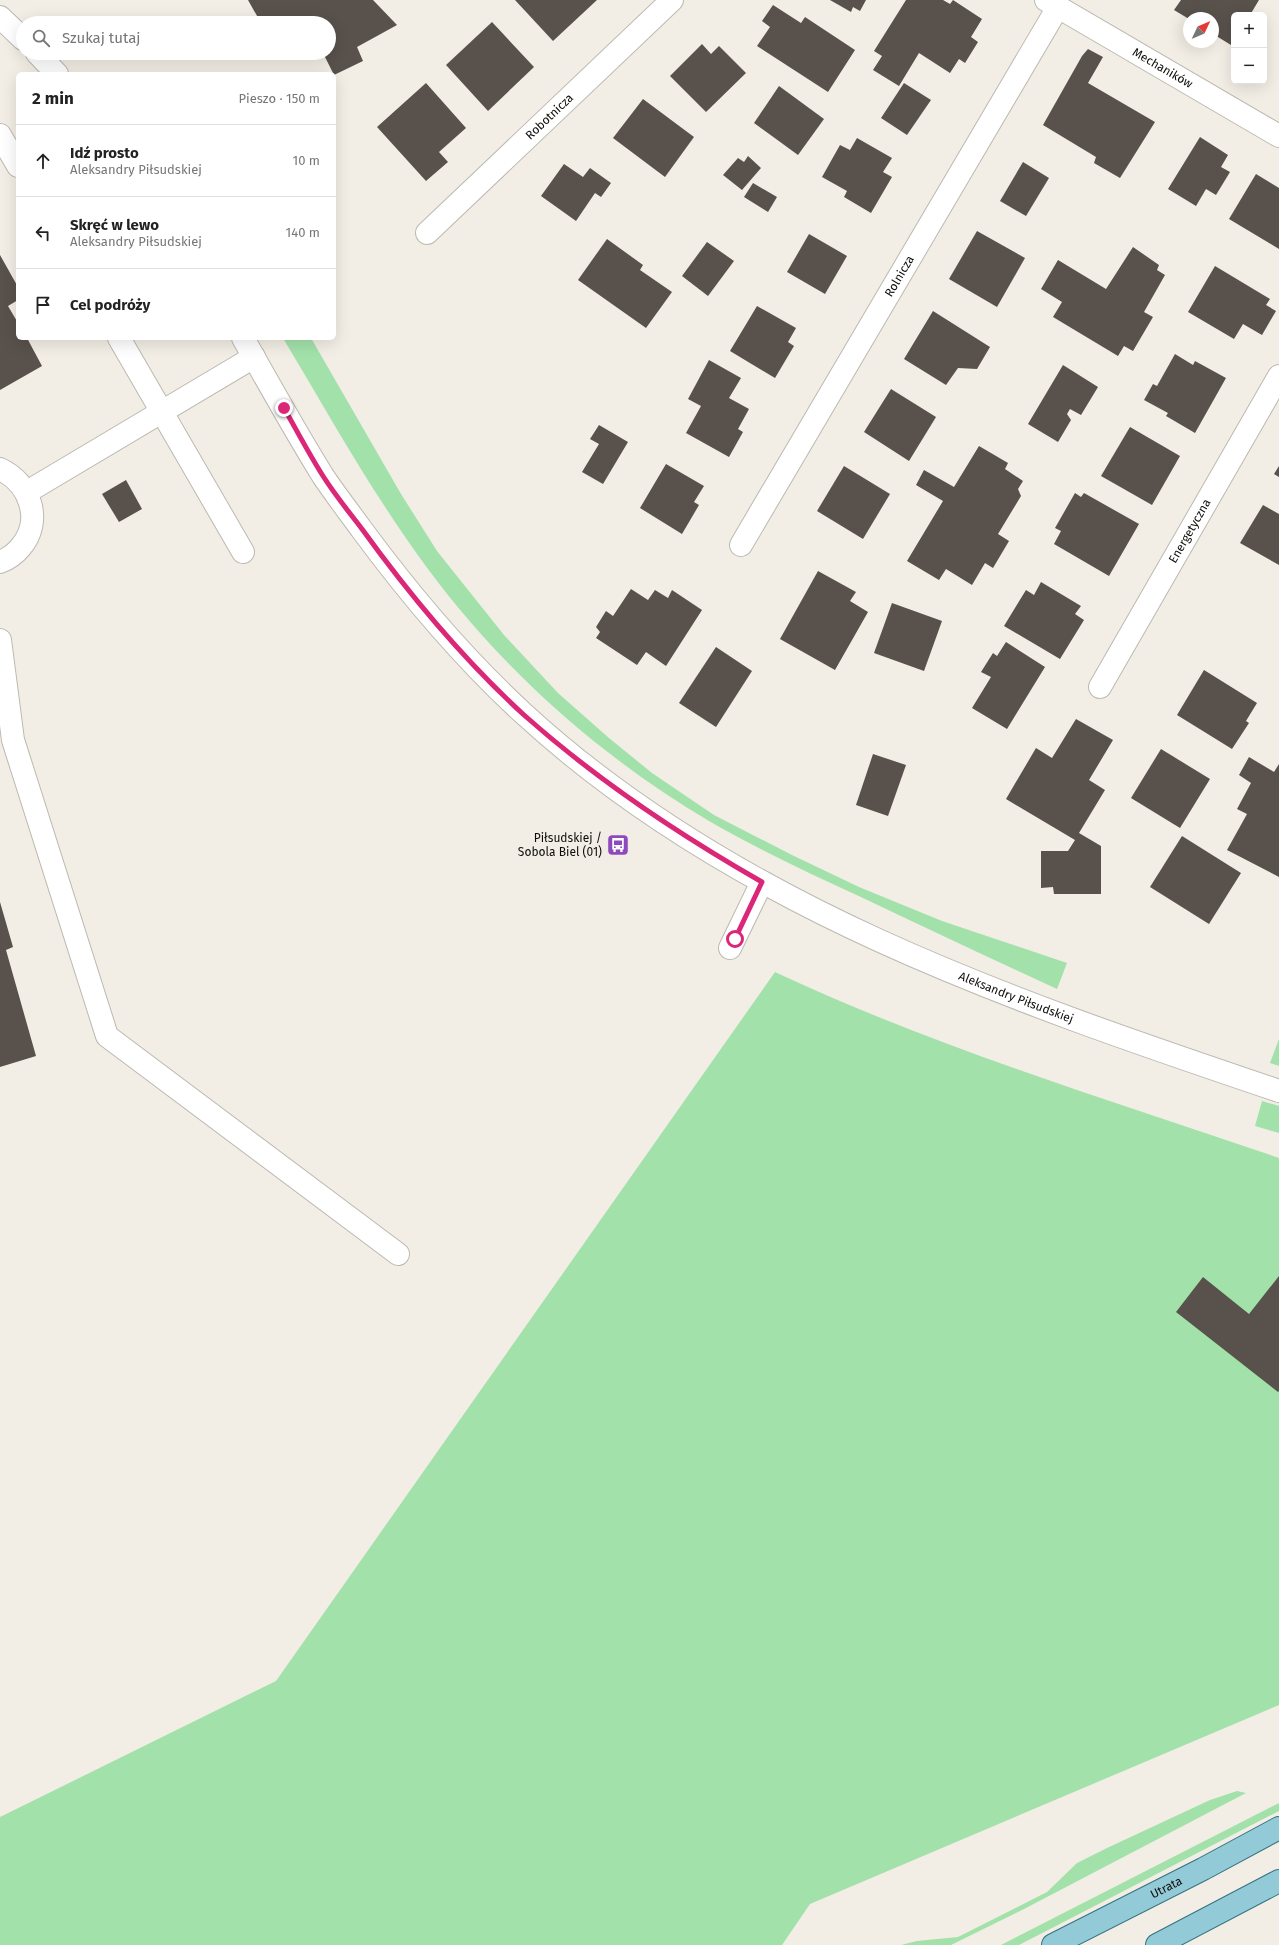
<!DOCTYPE html>
<html lang="pl">
<meta charset="utf-8">
<style>
:root{--surface:#fff;--page:#f2f2f2;--text:#222;--muted:#767676;--line:#e0e0e0}
body{margin:0;font-family:"Fira Sans",sans-serif;background:var(--page);color:var(--text)}
.controls{position:absolute;right:12px;top:12px;display:grid;overflow:hidden;border-radius:6px;box-shadow:0 4px 16px #0002}
.controls button{width:36px;height:36px;display:grid;place-items:center;padding:0;border:0;border-bottom:1px solid var(--line);background:var(--surface);color:var(--text);font:20px sans-serif}
.compass{position:absolute;left:1183px;top:12px;width:36px;height:36px;border-radius:50%;background:var(--surface);box-shadow:0 4px 16px #0002;rotate:46deg}
.stop{position:absolute;width:12px;height:12px;margin:-9px;border:3px solid #db2777;border-radius:50%;background:#fff}
.stop.end{background:#db2777;border-color:#fff;box-shadow:0 1px 4px #0008}
.list{margin:0;padding:0;list-style:none}
h2{display:flex;justify-content:space-between;align-items:center;height:52px;margin:0;padding:0 16px;font-size:17px}
h2 small{font-size:13px;font-weight:400;color:var(--muted)}
.list li{display:grid;grid-template-columns:26px 1fr auto;gap:12px;align-items:center;box-sizing:border-box;height:72px;padding:0 16px;border-top:1px solid var(--line)}
.list b{display:block;font-size:15px;white-space:nowrap}
.list p{margin:0;font-size:13px;white-space:nowrap;color:var(--muted)}
.list em{font-size:13px;font-style:normal;color:var(--muted)}
.icon{flex:none;width:22px;height:22px;fill:none;stroke:currentColor;stroke-width:2;stroke-linecap:round;stroke-linejoin:round}
.map{position:relative;flex:none;width:1279px;height:1945px;overflow:hidden}
.search{position:absolute;background:var(--surface);box-shadow:0 4px 16px #0002;left:16px;top:16px;width:320px;height:44px;display:flex;align-items:center;gap:10px;box-sizing:border-box;padding:0 14px;border-radius:22px;color:var(--muted);font-size:15px}
.panel{position:absolute;background:var(--surface);box-shadow:0 4px 16px #0002;left:16px;top:72px;width:320px;height:268px;border-radius:6px}
.map>svg:first-child{display:block}
.green{fill:#a3e1aa}
.building{fill:#58514c}
.lines{fill:none;stroke-linecap:round;stroke-linejoin:round}
.minor-casing{stroke:#bcb9b0;stroke-width:24}
.major-casing{stroke:#34727e;stroke-width:24}
.minor{stroke:#fff;stroke-width:22}
.major{stroke:#92cbd7;stroke-width:22}
.route{stroke:#db2777;stroke-width:5}
.labels{text-anchor:middle;dominant-baseline:central;stroke-width:4;stroke-linejoin:round;paint-order:stroke}
.street-label{font-size:12px;fill:#0e0d0a;stroke:#f2eee5}
.poi-label{font-size:12px;fill:#0e0d0a;stroke:#f2eee5;text-anchor:end}
</style>
<div class="map">
<svg width="1279" height="1945" viewBox="0 0 1279 1945">
<rect width="100%" height="100%" fill="#f2eee5"/>
<!-- green -->
<g class="green">
<path d="M 283,338 L 311,338 L 401,494 L 437,551 L 504,635 L 558,693 L 609,738 L 652,773 L 714,815 L 792,855 L 859,887 L 942,921 L 1067,963 L 1057,989 C 992,959 928,929 863,898 C 811,874 759,850 709,821 C 621,769 540,702 473,625 C 397,538 342,437 283,338 Z"/>
<path d="M 775,972 C 937,1048 1110,1100 1279,1158 L 1279,1705 L 810,1904 L 782,1945 L 0,1945 L 0,1817 L 276,1681 Z"/>
<path d="M 1279,1039 L 1279,1066 L 1270,1063 Z"/>
<path d="M 1262,1101 L 1279,1106 L 1279,1133 L 1255,1126 Z"/>
<path d="M 1237,1791 L 1246,1793 L 1024,1909 L 951,1945 L 901,1945 L 917,1941 L 958,1937 L 1047,1892 L 1077,1863 L 1107,1848 L 1210,1800 Z"/>
<path d="M 1279,1803 L 1279,1811 L 1019,1945 L 1001,1945 Z"/>
</g>
<!-- building -->
<g class="building">
<path d="M 248,0 L 373,0 L 397,25 L 357,47 L 363,61 L 334,75 L 323,53 L 329,53 L 329,23 L 261,23 Z"/>
<path d="M 515,0 L 597,0 L 553,41 Z"/>
<path d="M 830,0 L 866,0 L 860,11 L 853,7 L 851,12 Z"/>
<path d="M 906,0 L 943,0 L 950,4 L 953,0 L 982,19 L 971,37 L 978,42 L 965,63 L 959,59 L 950,73 L 919,53 L 899,86 L 873,70 L 882,56 L 874,51 Z"/>
<path d="M 1181,0 L 1259,0 L 1250,15 L 1234,15 L 1234,41 L 1231,45 L 1213,34 L 1213,18 L 1189,19 L 1174,10 Z"/>
<path d="M 773,5 L 801,23 L 805,17 L 855,50 L 828,92 L 757,46 L 770,27 L 762,21 Z"/>
<path d="M 492,22 L 534,67 L 488,111 L 446,65 Z"/>
<path d="M 702,44 L 711,54 L 719,46 L 746,73 L 706,112 L 670,76 Z"/>
<path d="M 1088,49 L 1103,57 L 1088,83 L 1155,122 L 1120,178 L 1094,163 L 1096,157 L 1043,125 L 1082,56 Z"/>
<path d="M 426,83 L 466,128 L 439,152 L 448,162 L 426,181 L 377,127 Z"/>
<path d="M 904,83 L 931,100 L 907,135 L 881,118 Z"/>
<path d="M 779,86 L 824,119 L 798,155 L 754,123 Z"/>
<path d="M 643,99 L 694,137 L 665,177 L 613,138 Z"/>
<path d="M 1200,137 L 1228,155 L 1221,167 L 1230,172 L 1216,195 L 1206,189 L 1196,206 L 1168,189 Z"/>
<path d="M 857,138 L 892,158 L 883,172 L 892,177 L 871,213 L 844,197 L 847,191 L 822,177 L 840,145 L 850,150 Z"/>
<path d="M 748,156 L 761,168 L 742,190 L 723,175 L 738,158 L 744,162 Z"/>
<path d="M 1023,162 L 1049,178 L 1026,216 L 1000,201 Z"/>
<path d="M 564,164 L 583,177 L 590,168 L 611,183 L 601,197 L 595,193 L 576,221 L 541,196 Z"/>
<path d="M 1256,174 L 1279,188 L 1279,249 L 1229,219 Z"/>
<path d="M 753,183 L 777,197 L 768,212 L 744,197 Z"/>
<path d="M 977,231 L 1025,258 L 997,307 L 949,279 Z"/>
<path d="M 809,234 L 847,256 L 825,294 L 787,272 Z"/>
<path d="M 607,239 L 643,265 L 640,270 L 672,292 L 646,328 L 578,280 Z"/>
<path d="M 707,242 L 734,261 L 708,296 L 682,276 Z"/>
<path d="M 1133,247 L 1159,265 L 1157,270 L 1165,275 L 1144,312 L 1153,317 L 1133,351 L 1124,346 L 1118,356 L 1053,317 L 1062,302 L 1041,289 L 1058,260 L 1106,289 Z"/>
<path d="M 0,255 L 18,287 L 18,300 L 8,306 L 18,323 L 18,338 L 27,338 L 42,366 L 0,390 Z"/>
<path d="M 1215,266 L 1270,299 L 1266,305 L 1276,311 L 1262,335 L 1243,324 L 1234,339 L 1188,312 Z"/>
<path d="M 757,306 L 796,328 L 788,342 L 794,346 L 775,378 L 730,351 Z"/>
<path d="M 933,311 L 990,347 L 977,369 L 958,368 L 946,385 L 904,359 Z"/>
<path d="M 1175,354 L 1193,365 L 1195,361 L 1226,378 L 1195,433 L 1166,416 L 1168,413 L 1144,400 L 1153,384 L 1157,386 Z"/>
<path d="M 709,360 L 741,378 L 729,398 L 749,409 L 738,429 L 743,432 L 729,457 L 686,433 L 701,406 L 688,399 Z"/>
<path d="M 1063,365 L 1098,387 L 1081,415 L 1070,409 L 1067,414 L 1071,420 L 1058,442 L 1028,424 Z"/>
<path d="M 891,389 L 936,417 L 909,461 L 864,432 Z"/>
<path d="M 599,425 L 628,442 L 603,484 L 582,472 L 599,444 L 590,439 Z"/>
<path d="M 1130,427 L 1180,456 L 1152,505 L 1101,476 Z"/>
<path d="M 979,446 L 1008,463 L 1005,469 L 1023,481 L 1018,489 L 1021,496 L 998,534 L 1009,541 L 993,568 L 985,563 L 972,585 L 946,569 L 939,580 L 907,561 L 943,501 L 916,485 L 924,470 L 954,487 Z"/>
<path d="M 666,464 L 704,486 L 694,502 L 699,505 L 682,534 L 640,508 Z"/>
<path d="M 844,466 L 890,494 L 863,539 L 817,511 Z"/>
<path d="M 1279,466 L 1279,477 L 1274,474 Z"/>
<path d="M 126,480 L 142,509 L 119,522 L 102,494 Z"/>
<path d="M 1075,493 L 1081,497 L 1084,493 L 1139,524 L 1109,576 L 1054,544 L 1061,531 L 1055,528 Z"/>
<path d="M 1263,505 L 1279,514 L 1279,565 L 1240,543 Z"/>
<path d="M 818,571 L 856,592 L 850,601 L 868,612 L 835,670 L 780,639 Z"/>
<path d="M 1041,582 L 1081,606 L 1075,614 L 1084,620 L 1060,659 L 1004,626 L 1026,590 L 1034,595 Z"/>
<path d="M 631,589 L 648,600 L 655,590 L 668,598 L 672,590 L 702,610 L 666,666 L 646,652 L 637,665 L 596,638 L 600,632 L 596,627 L 606,611 L 613,616 Z"/>
<path d="M 892,603 L 942,621 L 924,671 L 874,653 Z"/>
<path d="M 1006,642 L 1045,667 L 1007,729 L 972,708 L 991,677 L 981,672 L 993,653 L 997,656 Z"/>
<path d="M 716,647 L 752,671 L 716,727 L 679,703 Z"/>
<path d="M 1204,670 L 1257,703 L 1246,721 L 1249,723 L 1232,749 L 1177,715 Z"/>
<path d="M 1076,719 L 1113,740 L 1089,780 L 1105,790 L 1079,833 L 1101,846 L 1101,894 L 1054,894 L 1053,887 L 1041,888 L 1041,851 L 1068,851 L 1075,840 L 1006,799 L 1036,748 L 1052,758 Z"/>
<path d="M 1161,749 L 1210,779 L 1180,828 L 1131,798 Z"/>
<path d="M 873,754 L 906,765 L 888,816 L 856,805 Z"/>
<path d="M 1249,757 L 1274,772 L 1279,764 L 1279,877 L 1227,850 L 1247,814 L 1237,809 L 1251,783 L 1239,775 Z"/>
<path d="M 1182,836 L 1241,873 L 1209,924 L 1150,887 Z"/>
<path d="M 0,902 L 13,947 L 6,950 L 36,1056 L 0,1067 Z"/>
<path d="M 1279,1276 L 1279,1391 L 1278,1392 L 1176,1312 L 1203,1277 L 1249,1314 Z"/>
</g>
<g class="lines">
<!-- minor casing -->
<g class="minor-casing">
<g id="minor">
<path id="s1" d="M 1046,0 L 1279,136"/>
<path d="M 0,17 L 23,39"/>
<path d="M 37,53 L 57,74"/>
<path d="M 0,135 L 18,166"/>
<path id="s2" d="M 427,233 L 672,0"/>
<path d="M 119,338 L 243,552"/>
<path id="s3" d="M 243,338 C 269,384 295,431 323,476 C 335,494 349,512 362,530 C 410,595 464,659 524,714 C 734,907 1013,1001 1279,1091"/>
<path d="M 0,469 C 30,483 44,521 20,548 C 15,554 8,559 0,562"/>
<path d="M 27,492 L 254,357"/>
<path id="s4" d="M 741,545 L 1058,7"/>
<path d="M 0,640 L 13,740 L 107,1036 L 398,1254"/>
<path id="s5" d="M 1100,687 L 1279,376"/>
<path d="M 730,948 L 762,882"/>
</g>
</g>
<!-- major casing -->
<g class="major-casing">
<g id="major">
<path id="s6" d="M 1053,1945 L 1203,1869 L 1279,1828"/>
<path d="M 1157,1945 L 1279,1881"/>
</g>
</g>
<!-- minor -->
<use href="#minor" class="minor"/>
<!-- major -->
<use href="#major" class="major"/>
</g>
<g class="lines">
<!-- route -->
<path class="route" d="M 284,408 C 297,431 309,454 323,476 C 335,495 349,512 362,529 C 409,594 465,661 524,715 C 597,780 678,834 762,882 L 735,939"/>
</g>
<!-- icons -->
<defs>
<g id="bus-square" transform="scale(1.15)"><rect x="-9" y="-9" width="18" height="18" rx="4" fill="#8e49bd" stroke="#f2eee5"/><path d="M-5-6H5V4H4V6H2V4H-2V6H-4V4H-5ZM-3.5-4V0h7V-4ZM-3.5 1.2v1.5H-2V1.2ZM2 1.2v1.5H3.5V1.2Z" fill="#fff"/></g>
</defs>
<g fill-rule="evenodd">
<use href="#bus-square" x="618" y="845"/>
</g>
<g class="labels">
<!-- street labels -->
<g class="street-label">
<text stroke="none"><textPath href="#s1" startOffset="135">Mechaników</textPath></text>
<text stroke="none"><textPath href="#s2" startOffset="169">Robotnicza</textPath></text>
<text stroke="none"><textPath href="#s4" startOffset="312">Rolnicza</textPath></text>
<text stroke="none"><textPath href="#s5" startOffset="180">Energetyczna</textPath></text>
<text stroke="none"><textPath href="#s3" startOffset="1043">Aleksandry Piłsudskiej</textPath></text>
<text stroke="none"><textPath href="#s6" startOffset="127">Utrata</textPath></text>
</g>
<!-- poi labels -->
<g class="poi-label">
<text x="602" y="838">Piłsudskiej /<tspan x="602" dy="14">Sobola Biel (01)</tspan></text>
</g>
</g>
</svg>
<div class="controls">
<button>+</button>
<button>−</button>
</div>
<svg class="compass" viewBox="-18 -18 36 36"><path d="M0-13l5 13h-10z" fill="#e53935"/><path d="M0 13l5-13h-10z" fill="#767676"/></svg>
<div class="stop" style="left:735px;top:939px"></div>
<div class="stop end" style="left:284px;top:408px"></div>
<div class="search"><svg class="icon" aria-label="search" viewBox="0 0 24 24"><circle cx="10" cy="10" r="6"/><path d="M15 15l6 6"/></svg>Szukaj tutaj</div>
<section class="panel">
<h2>2 min<small>Pieszo · 150 m</small></h2>
<ul class="list">
<li><svg class="icon" aria-label="ahead" viewBox="0 0 24 24"><path d="M12 20V5M6 11l6-6 6 6"/></svg><div><b>Idź prosto</b><p>Aleksandry Piłsudskiej</p></div><em>10 m</em></li>
<li><svg class="icon" aria-label="left" viewBox="0 0 24 24"><path d="M17 20v-9H6M10 6l-5 5 5 5"/></svg><div><b>Skręć w lewo</b><p>Aleksandry Piłsudskiej</p></div><em>140 m</em></li>
<li><svg class="icon" aria-label="arrive" viewBox="0 0 24 24"><path d="M6 21V4h12l-3 4 3 4H6"/></svg><div><b>Cel podróży</b></div></li>
</ul>
</section>
</div>
